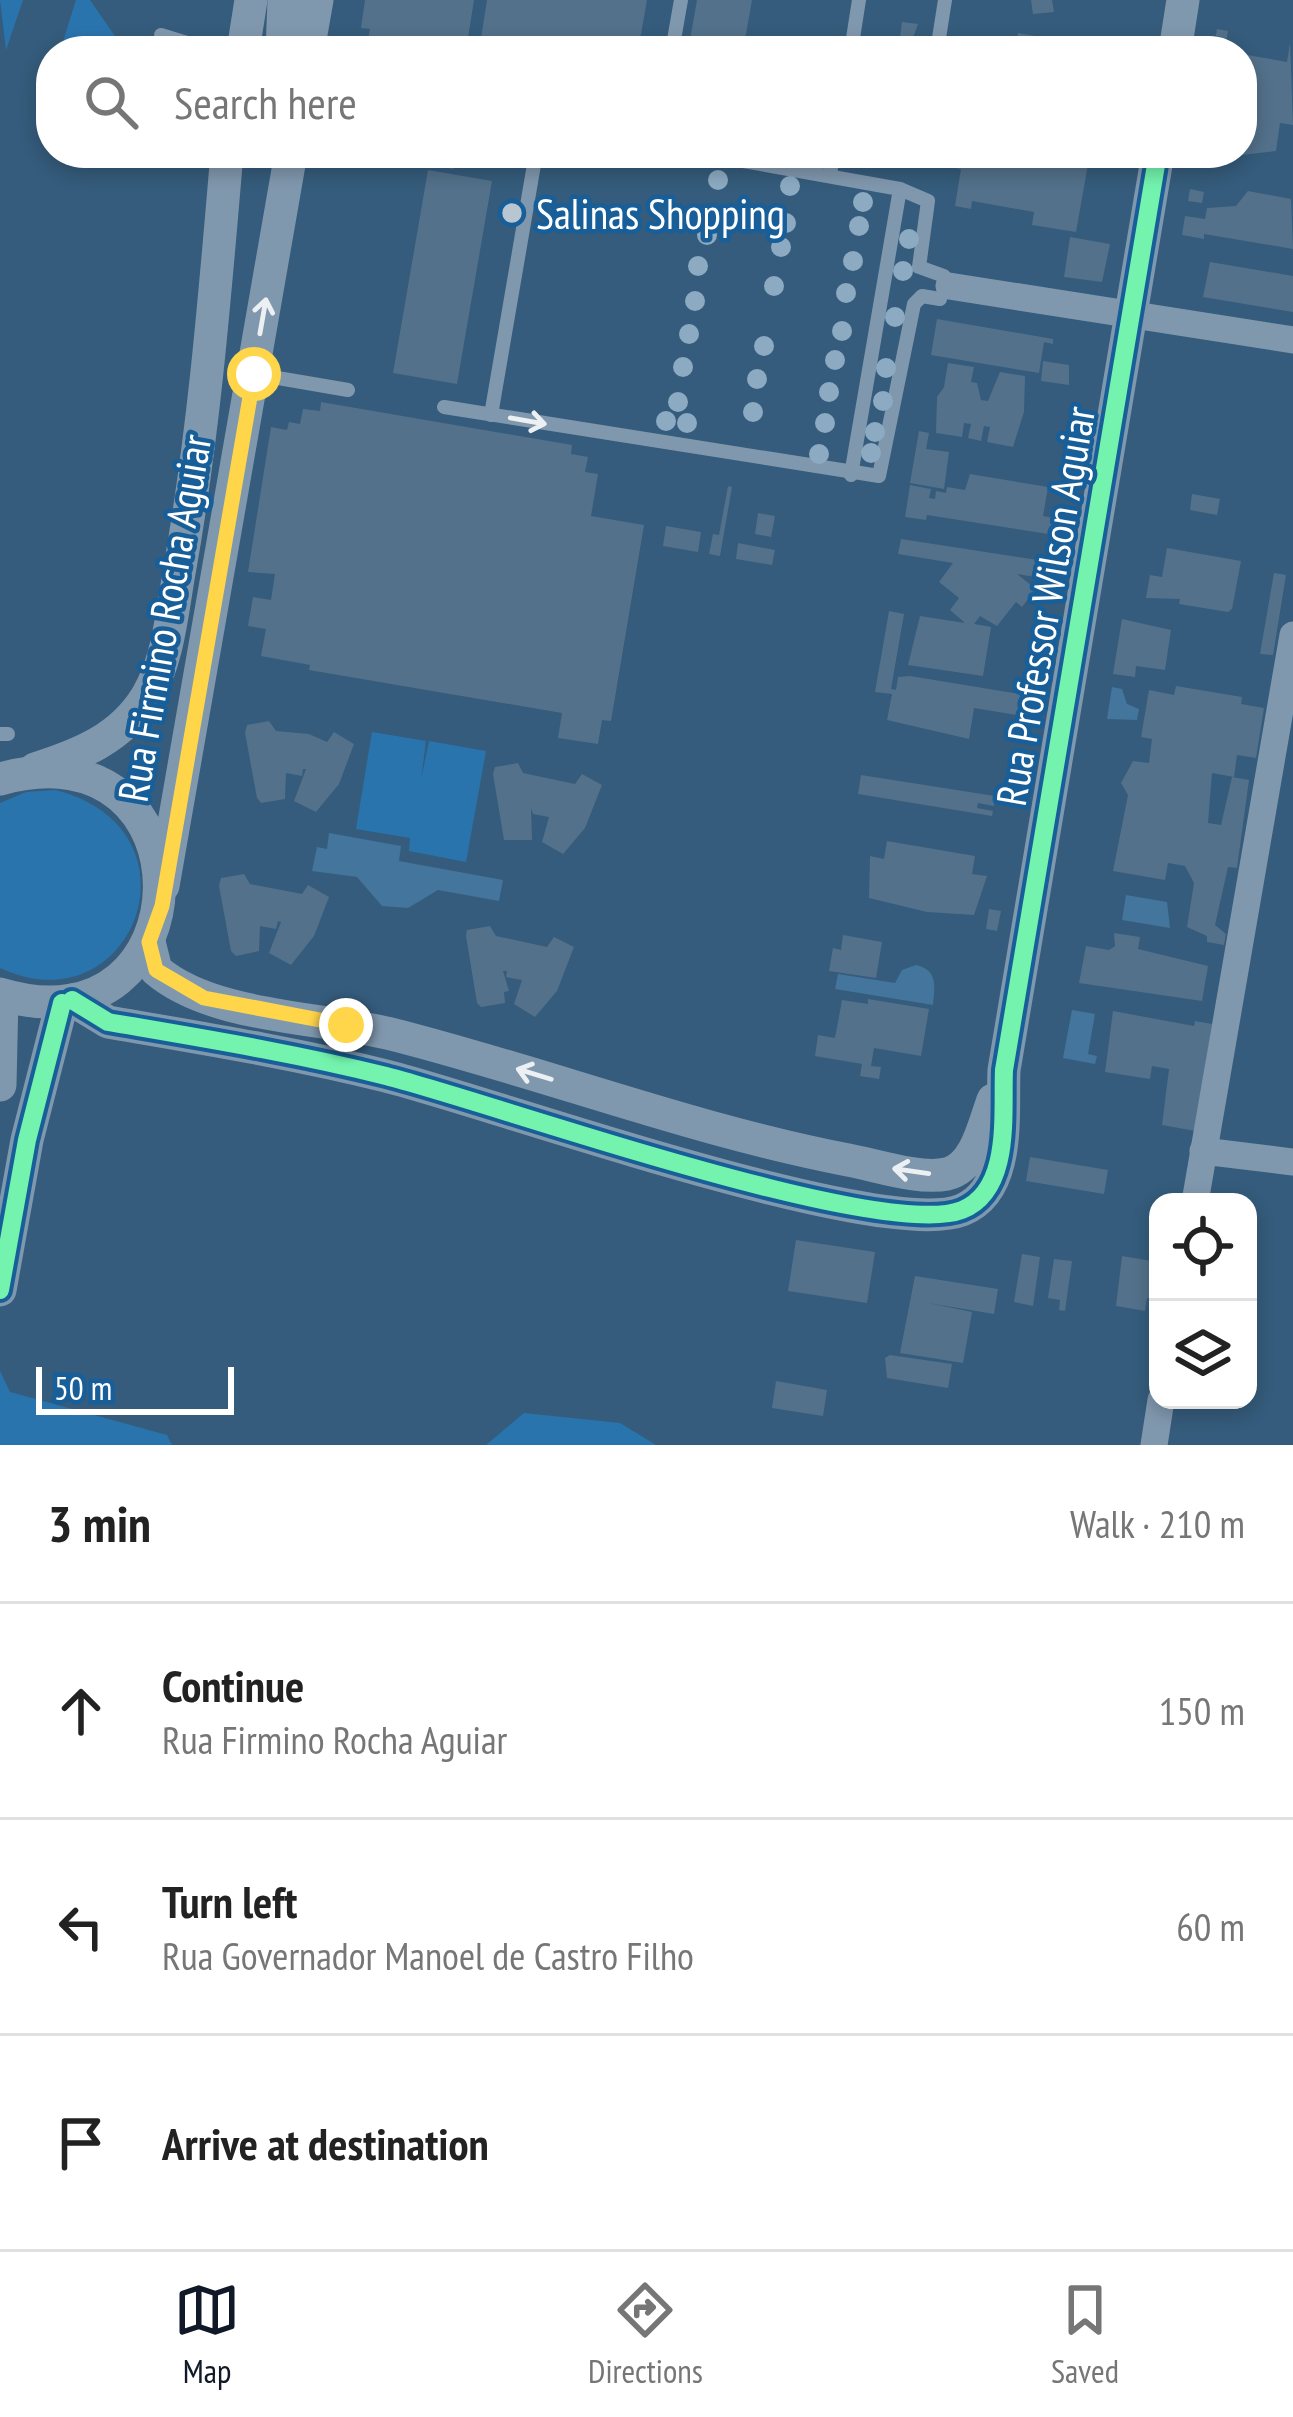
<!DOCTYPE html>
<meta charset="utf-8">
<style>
:root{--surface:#fff;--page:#f2f2f2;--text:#222;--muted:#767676;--line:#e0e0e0;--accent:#111827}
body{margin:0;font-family:"PT Sans Narrow",sans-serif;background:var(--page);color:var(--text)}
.controls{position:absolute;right:36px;bottom:36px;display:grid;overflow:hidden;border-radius:24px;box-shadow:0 6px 18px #0003}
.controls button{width:108px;height:108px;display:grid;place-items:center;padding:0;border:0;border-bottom:3px solid var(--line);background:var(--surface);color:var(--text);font:60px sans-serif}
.scale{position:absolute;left:36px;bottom:30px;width:198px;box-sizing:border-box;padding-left:12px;border:6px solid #fff;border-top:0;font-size:33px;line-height:42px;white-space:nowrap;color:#fff;-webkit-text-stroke:9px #185f99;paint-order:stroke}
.stop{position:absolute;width:36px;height:36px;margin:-27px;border:9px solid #ffd54a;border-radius:50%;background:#fff}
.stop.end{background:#ffd54a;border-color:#fff;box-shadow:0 3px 12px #0008}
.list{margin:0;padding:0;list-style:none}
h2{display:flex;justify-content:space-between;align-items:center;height:156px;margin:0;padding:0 48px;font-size:51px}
h2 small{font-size:39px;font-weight:400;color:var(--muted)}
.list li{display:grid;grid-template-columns:78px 1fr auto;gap:36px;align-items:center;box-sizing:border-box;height:216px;padding:0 48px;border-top:3px solid var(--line)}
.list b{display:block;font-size:45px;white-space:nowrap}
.list p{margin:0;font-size:39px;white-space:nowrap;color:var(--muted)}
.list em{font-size:39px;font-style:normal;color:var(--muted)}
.icon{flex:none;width:66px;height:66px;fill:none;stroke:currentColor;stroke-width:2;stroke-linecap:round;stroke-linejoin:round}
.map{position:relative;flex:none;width:1293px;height:1445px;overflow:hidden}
.search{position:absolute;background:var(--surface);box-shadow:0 6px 18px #0003;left:36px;right:36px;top:36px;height:132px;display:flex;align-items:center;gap:30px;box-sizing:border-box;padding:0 42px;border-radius:48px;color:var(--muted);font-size:45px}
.sheet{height:804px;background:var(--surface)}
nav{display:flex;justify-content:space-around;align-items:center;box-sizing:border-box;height:168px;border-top:3px solid var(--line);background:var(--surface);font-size:33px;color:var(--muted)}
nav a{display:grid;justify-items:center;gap:6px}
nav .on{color:var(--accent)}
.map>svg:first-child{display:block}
.green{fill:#2a74ae}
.water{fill:#44759d}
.building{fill:#53718b}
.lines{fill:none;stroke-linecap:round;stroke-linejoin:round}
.service{stroke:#8098ae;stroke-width:14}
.minor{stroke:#8098ae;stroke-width:27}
.tertiary{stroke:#8098ae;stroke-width:33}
.cycleway-casing{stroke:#185f99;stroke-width:26}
.cycleway{stroke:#73f3ae;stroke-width:18}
.tree{fill:#8cabc2}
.oneway{stroke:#ecf0f3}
.route{stroke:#ffd54a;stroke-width:15}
.poi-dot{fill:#b8c6d1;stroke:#185f99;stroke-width:4.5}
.labels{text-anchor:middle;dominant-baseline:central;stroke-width:9;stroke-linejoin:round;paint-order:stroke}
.poi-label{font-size:42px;fill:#fff;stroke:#185f99;text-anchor:start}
.street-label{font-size:42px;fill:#fff;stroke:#185f99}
</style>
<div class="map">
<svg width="1293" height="1445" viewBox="0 0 1293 1445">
<rect width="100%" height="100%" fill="#355c7c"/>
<!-- green -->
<g class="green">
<path d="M 0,0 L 23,0 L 6,50 Z"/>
<path d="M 76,0 L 90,0 L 119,42 L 139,51 L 60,51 Z"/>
<path d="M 372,732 L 426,741 L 421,780 L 429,741 L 486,751 L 466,862 L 409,851 L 410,838 L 356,829 Z"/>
<path d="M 56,790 C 209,830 133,1030 0,968 L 0,803 L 26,792 Z"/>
<path d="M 0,1371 L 10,1392 L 167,1435 L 172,1445 L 0,1445 Z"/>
<path d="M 524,1413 L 620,1423 L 656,1445 L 486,1445 Z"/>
</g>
<!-- water -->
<g class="water">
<path d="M 1112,687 L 1122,689 L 1127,704 L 1139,709 L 1137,720 L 1107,719 Z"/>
<path d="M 329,833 L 401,846 L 399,861 L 503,880 L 499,901 L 438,890 L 408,908 L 382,906 L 357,877 L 312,871 L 317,847 L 327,849 Z"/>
<path d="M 1126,895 L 1167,902 L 1170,928 L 1122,920 Z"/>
<path d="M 916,965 C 938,970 935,986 933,1005 L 835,989 L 838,974 L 895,983 L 902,970 Z"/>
<path d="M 1072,1010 L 1095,1014 L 1088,1054 L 1097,1056 L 1095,1064 L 1063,1058 Z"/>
</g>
<!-- building -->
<g class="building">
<path d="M 365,0 L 474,0 L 467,44 L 459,43 L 457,51 L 407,51 L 367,44 L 370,29 L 361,28 Z"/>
<path d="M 487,0 L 647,0 L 638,51 L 479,51 Z"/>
<path d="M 697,0 L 752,0 L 743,51 L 688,51 Z"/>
<path d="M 1031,0 L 1052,0 L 1054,12 L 1033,14 Z"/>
<path d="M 902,22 L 918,24 L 910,46 L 899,44 Z"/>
<path d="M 1217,29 L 1228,31 L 1226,43 L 1215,41 Z"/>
<path d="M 1018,33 L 1107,49 L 1107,51 L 1014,51 Z"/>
<path d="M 1290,43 L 1293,125 L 1280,123 L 1276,151 L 1242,155 L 1242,54 L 1287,62 Z"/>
<path d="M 390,153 L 455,153 L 453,169 L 389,157 Z"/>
<path d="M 935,153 L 1090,153 L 1076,232 L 1032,225 L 1034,212 L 972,201 L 971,209 L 955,206 L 961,169 L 933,164 Z"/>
<path d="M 428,170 L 492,181 L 457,384 L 393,373 Z"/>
<path d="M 1190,189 L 1204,192 L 1202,203 L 1188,201 Z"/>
<path d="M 1248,191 L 1291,199 L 1293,249 L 1204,234 L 1204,239 L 1182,235 L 1185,216 L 1205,219 L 1207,208 L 1236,206 Z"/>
<path d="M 1070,237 L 1110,244 L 1102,282 L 1064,277 Z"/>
<path d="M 1210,262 L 1293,276 L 1293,312 L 1203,297 Z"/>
<path d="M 937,319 L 1053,339 L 1053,344 L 1044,342 L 1039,373 L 931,355 Z"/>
<path d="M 1043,361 L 1069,365 L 1069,385 L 1041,381 Z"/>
<path d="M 948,363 L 974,367 L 971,382 L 977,383 L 981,400 L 988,401 L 1000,372 L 1025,376 L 1024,412 L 1013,447 L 987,442 L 990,427 L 984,426 L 981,441 L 968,438 L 971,424 L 964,423 L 962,437 L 936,433 L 937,397 L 944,387 Z"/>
<path d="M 321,402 L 572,445 L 571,454 L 588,457 L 585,472 L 598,474 L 591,516 L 644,525 L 611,721 L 602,720 L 598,744 L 558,738 L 562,713 L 309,670 L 310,665 L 261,656 L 266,629 L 248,626 L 253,597 L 271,600 L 275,574 L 248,572 L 271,427 L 287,430 L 289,422 L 300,424 L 303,409 L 320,411 Z"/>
<path d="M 919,431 L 929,433 L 926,449 L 949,452 L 944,489 L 910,483 Z"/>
<path d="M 970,474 L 1048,487 L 1043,516 L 1064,520 L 1061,536 L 927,515 L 926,520 L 905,517 L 910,485 L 931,489 L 929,498 L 935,499 L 936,491 L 946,493 L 947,487 L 965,490 Z"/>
<path d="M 728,486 L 732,487 L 720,556 L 709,554 L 713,534 L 719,535 Z"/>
<path d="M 1192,494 L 1220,499 L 1217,515 L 1190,510 Z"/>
<path d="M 758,513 L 775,516 L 771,537 L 755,534 Z"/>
<path d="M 666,526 L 701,532 L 698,552 L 663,546 Z"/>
<path d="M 901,539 L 1038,560 L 1035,577 L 1017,574 L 1036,589 L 1022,607 L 1016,602 L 997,626 L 980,616 L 974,624 L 991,627 L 983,676 L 908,665 L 920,616 L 965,623 L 950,610 L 959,598 L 939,582 L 953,563 L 898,554 Z"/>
<path d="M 738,543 L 775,550 L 772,565 L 736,559 Z"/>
<path d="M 1167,548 L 1241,561 L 1232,609 L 1228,612 L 1179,604 L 1180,599 L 1146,598 L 1150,575 L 1162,577 Z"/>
<path d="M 1274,573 L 1286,575 L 1273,655 L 1260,654 Z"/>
<path d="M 889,611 L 904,614 L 891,689 L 896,690 L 898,677 L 910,676 L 1025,695 L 1022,716 L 974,708 L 969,739 L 887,720 L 892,694 L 875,692 Z"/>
<path d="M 1122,619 L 1171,630 L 1165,670 L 1136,666 L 1135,677 L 1113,674 Z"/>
<path d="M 1176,686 L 1242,697 L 1241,704 L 1264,708 L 1256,758 L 1237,755 L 1234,777 L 1212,773 L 1208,823 L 1221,825 L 1232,777 L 1249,780 L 1237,868 L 1228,867 L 1215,925 L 1226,934 L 1224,945 L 1207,942 L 1207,936 L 1187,927 L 1194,883 L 1185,866 L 1168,863 L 1165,880 L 1113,871 L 1128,795 L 1121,783 L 1133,761 L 1149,763 L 1152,739 L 1141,737 L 1149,690 L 1174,695 Z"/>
<path d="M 269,721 L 276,731 L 309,734 L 327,742 L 334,732 L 354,744 L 339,784 L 316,812 L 294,801 L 306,769 L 303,769 L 302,776 L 286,773 L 285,799 L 261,803 L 257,798 L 245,733 L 247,725 Z"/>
<path d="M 518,763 L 523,773 L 575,784 L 582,774 L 602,785 L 585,828 L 563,854 L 542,842 L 549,817 L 533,814 L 531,808 L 532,840 L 504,840 L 493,774 L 495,767 Z"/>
<path d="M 861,775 L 995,796 L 994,806 L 978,803 L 977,808 L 993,811 L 992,816 L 858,794 Z"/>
<path d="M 887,841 L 975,856 L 972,874 L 987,876 L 974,915 L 927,912 L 869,898 L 870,856 L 884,859 Z"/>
<path d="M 244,874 L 250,884 L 302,894 L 308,885 L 329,897 L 314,936 L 291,965 L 269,953 L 281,922 L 278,921 L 276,929 L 260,926 L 259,951 L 236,956 L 231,951 L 219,886 L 221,878 Z"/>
<path d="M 989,909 L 1001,911 L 997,931 L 986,929 Z"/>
<path d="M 490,926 L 496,936 L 547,947 L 554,937 L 574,947 L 557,991 L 535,1017 L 514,1004 L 522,980 L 506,977 L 507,971 L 503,971 L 509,991 L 504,992 L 505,1003 L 481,1007 L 477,1003 L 466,936 L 467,930 Z"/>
<path d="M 1114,933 L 1140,937 L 1138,949 L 1208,966 L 1202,1001 L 1079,983 L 1086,946 L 1109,950 L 1115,946 Z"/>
<path d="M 843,935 L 882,942 L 876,978 L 829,971 L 833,948 L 841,950 Z"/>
<path d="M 868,999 L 929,1009 L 921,1056 L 874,1048 L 871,1066 L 881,1067 L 879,1079 L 860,1076 L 862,1064 L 815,1056 L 818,1035 L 835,1038 L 842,1000 L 868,1004 Z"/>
<path d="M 1113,1011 L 1194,1026 L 1195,1021 L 1212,1024 L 1195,1131 L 1162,1125 L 1169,1069 L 1152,1066 L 1150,1079 L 1105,1072 Z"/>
<path d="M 1030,1157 L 1108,1170 L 1104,1194 L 1026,1181 Z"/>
<path d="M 796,1240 L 875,1252 L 867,1303 L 788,1291 Z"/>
<path d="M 1022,1254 L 1040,1257 L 1033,1306 L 1014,1302 Z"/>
<path d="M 1122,1256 L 1158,1262 L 1158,1300 L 1147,1298 L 1145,1311 L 1116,1306 Z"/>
<path d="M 1054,1259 L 1072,1261 L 1065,1311 L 1059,1310 L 1060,1300 L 1048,1298 Z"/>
<path d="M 915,1276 L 998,1289 L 994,1314 L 928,1303 L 972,1312 L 963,1363 L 900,1353 Z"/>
<path d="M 890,1355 L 952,1364 L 948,1388 L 887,1378 L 885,1358 Z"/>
<path d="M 776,1381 L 827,1390 L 823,1416 L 772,1408 Z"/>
</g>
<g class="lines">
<!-- service -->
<g class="service">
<path d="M 161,35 L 213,51"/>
<path d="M 672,51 L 681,0"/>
<path d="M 851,51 L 859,0"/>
<path d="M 937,51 L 945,0"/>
<path d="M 698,153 L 900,189 L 851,475"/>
<path d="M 830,175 L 833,153"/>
<path d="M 900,189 L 928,201 L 919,267 L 944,276"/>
<path d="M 254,374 L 348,390"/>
<path d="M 444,407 L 879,476 L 914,304 L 922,296 L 940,299"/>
<path d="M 491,415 L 536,153"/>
<path d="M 0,734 L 8,734"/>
</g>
<!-- minor -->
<g class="minor">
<path d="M 949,286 L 1293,340"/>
<path d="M 1203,1151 L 1293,1162"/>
<path d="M 1195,1202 L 1293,635"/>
<path d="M 1154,1445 L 1161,1400"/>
</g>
<!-- tertiary -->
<g class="tertiary">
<path d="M 243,51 L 251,0"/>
<path d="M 282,51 L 284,0"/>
<path d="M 308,51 L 317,0"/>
<path d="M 1175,51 L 1183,0"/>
<path d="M 35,769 C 79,755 121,739 147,696 C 168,661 172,613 179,573 C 204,434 215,293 227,153"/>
<path d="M 0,779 C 216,719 209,1058 0,994"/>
<path d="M 163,886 L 291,153"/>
<path d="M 149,942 L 156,970 C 212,1018 320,1017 391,1034 C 545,1073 692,1130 848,1160 C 876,1165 919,1180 947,1174 C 976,1167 984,1124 993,1100"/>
<path d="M 72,1000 L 108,1022 C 201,1038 294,1053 386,1076 C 490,1102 881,1242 962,1210 C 1012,1190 1002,1113 1004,1070 L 1158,153"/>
<path d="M 0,1085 L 2,995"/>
<path d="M 0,1290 L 27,1140 L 62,1003"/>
</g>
<!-- cycleway casing -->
<g class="cycleway-casing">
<g id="cycleway">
<path d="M 72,1000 L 108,1022 C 201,1038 294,1053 386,1076 C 490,1102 881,1242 962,1210 C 1012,1190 1002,1113 1004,1070 L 1158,153"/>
<path d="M 0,1290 L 27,1140 L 62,1003"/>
</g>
</g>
<!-- cycleway -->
<use href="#cycleway" class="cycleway"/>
</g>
<!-- trees -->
<g class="tree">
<circle cx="718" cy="180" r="10"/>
<circle cx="790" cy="186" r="10"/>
<circle cx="863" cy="202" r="10"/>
<circle cx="786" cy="223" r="10"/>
<circle cx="859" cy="226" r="10"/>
<circle cx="707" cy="235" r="10"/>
<circle cx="909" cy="239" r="10"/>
<circle cx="781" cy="247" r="10"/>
<circle cx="853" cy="261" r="10"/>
<circle cx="698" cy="266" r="10"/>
<circle cx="903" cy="271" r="10"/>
<circle cx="774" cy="286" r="10"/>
<circle cx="846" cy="293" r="10"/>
<circle cx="695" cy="301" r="10"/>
<circle cx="895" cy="317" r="10"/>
<circle cx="842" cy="331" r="10"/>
<circle cx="689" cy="334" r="10"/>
<circle cx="764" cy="346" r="10"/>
<circle cx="835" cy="360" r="10"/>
<circle cx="683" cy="367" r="10"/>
<circle cx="886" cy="368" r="10"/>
<circle cx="757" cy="379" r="10"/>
<circle cx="829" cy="392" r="10"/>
<circle cx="883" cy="401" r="10"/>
<circle cx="678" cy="402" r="10"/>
<circle cx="753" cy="412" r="10"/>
<circle cx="666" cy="421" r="10"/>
<circle cx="687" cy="423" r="10"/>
<circle cx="825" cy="423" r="10"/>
<circle cx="875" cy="432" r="10"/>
<circle cx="871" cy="453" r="10"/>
<circle cx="819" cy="454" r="10"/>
</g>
<!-- one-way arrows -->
<defs><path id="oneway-shaft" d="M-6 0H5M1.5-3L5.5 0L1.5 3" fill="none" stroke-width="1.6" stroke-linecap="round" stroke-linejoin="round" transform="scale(3)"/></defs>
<g class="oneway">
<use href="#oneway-shaft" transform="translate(263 316) rotate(-80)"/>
<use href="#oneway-shaft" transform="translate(528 421) rotate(10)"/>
<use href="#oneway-shaft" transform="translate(534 1074) rotate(-163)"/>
<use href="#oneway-shaft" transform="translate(911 1171) rotate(-172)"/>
</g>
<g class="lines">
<!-- route -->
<path class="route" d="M 254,374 L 162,906 L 149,942 L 156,970 L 204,998 L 346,1025"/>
</g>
<!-- markers -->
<circle class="poi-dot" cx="512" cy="213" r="12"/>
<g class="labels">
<!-- poi labels -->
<g class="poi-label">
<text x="536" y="213">Salinas Shopping</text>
</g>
<!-- street labels -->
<g class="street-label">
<text transform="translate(1045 606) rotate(-80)">Rua Professor Wilson Aguiar</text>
<text transform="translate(164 618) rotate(-80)">Rua Firmino Rocha Aguiar</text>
</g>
</g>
</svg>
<div class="controls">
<button><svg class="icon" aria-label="locate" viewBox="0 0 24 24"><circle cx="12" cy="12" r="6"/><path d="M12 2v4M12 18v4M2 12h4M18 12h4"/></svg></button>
<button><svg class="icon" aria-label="layers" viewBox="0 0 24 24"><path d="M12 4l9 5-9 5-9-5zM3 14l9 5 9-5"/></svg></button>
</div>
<div class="scale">50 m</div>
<div class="stop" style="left:254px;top:374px"></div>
<div class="stop end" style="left:346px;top:1025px"></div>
<div class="search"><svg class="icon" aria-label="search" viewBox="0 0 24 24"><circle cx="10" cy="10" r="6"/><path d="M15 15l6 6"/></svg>Search here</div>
</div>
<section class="sheet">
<h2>3 min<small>Walk · 210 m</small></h2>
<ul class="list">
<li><svg class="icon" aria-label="ahead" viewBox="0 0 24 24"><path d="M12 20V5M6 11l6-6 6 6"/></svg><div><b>Continue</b><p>Rua Firmino Rocha Aguiar</p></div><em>150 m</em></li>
<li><svg class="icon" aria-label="left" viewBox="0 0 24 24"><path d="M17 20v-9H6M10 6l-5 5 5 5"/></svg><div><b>Turn left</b><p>Rua Governador Manoel de Castro Filho</p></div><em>60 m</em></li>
<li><svg class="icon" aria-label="arrive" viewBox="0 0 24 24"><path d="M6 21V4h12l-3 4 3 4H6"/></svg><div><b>Arrive at destination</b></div></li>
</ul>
</section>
<nav>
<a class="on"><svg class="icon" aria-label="map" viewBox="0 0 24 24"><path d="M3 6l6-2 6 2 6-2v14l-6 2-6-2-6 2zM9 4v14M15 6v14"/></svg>Map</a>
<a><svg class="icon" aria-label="directions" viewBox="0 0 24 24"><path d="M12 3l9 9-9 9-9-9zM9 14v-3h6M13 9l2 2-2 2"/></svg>Directions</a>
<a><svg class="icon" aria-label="saved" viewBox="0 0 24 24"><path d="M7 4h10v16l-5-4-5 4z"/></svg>Saved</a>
</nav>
